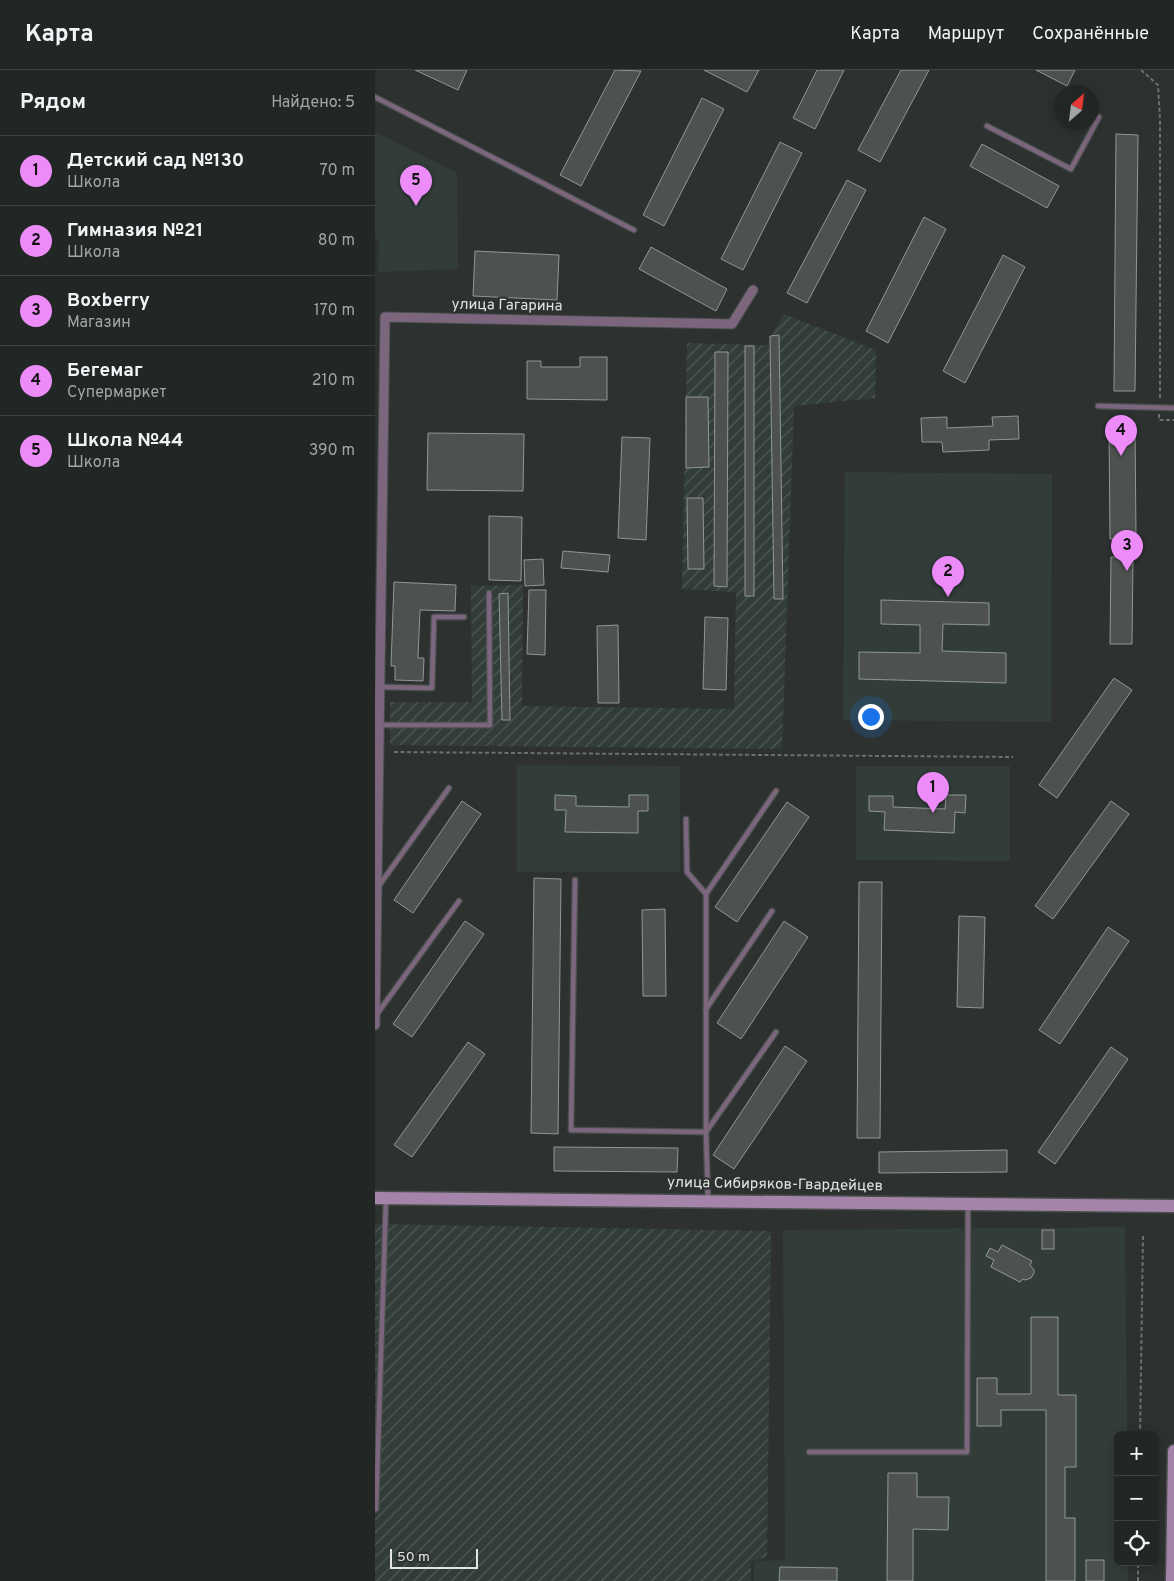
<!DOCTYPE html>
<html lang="ru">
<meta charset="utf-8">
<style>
:root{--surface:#222624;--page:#2e3231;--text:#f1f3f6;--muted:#a2a5a6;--line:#3f4341;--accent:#ed8cf9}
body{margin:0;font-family:Overpass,sans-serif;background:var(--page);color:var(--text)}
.controls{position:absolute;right:15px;bottom:15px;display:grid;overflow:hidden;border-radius:8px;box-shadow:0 2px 12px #0003}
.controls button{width:45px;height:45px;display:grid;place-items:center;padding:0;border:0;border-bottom:1px solid var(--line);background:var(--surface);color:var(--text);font:25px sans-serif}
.compass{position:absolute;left:679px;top:15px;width:45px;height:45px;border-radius:50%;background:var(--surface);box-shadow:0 2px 12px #0003;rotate:28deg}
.scale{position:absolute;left:15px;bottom:12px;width:88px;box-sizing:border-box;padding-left:5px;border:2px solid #e2e5e4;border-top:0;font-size:14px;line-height:18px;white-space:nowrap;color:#e2e5e4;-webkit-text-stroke:4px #2d3230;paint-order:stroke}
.you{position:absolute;left:495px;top:646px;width:18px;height:18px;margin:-12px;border:4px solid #fff;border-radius:50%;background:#1a73e8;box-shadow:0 0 0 8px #1a73e833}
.badge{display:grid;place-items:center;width:32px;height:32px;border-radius:50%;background:var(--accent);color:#111;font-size:16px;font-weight:700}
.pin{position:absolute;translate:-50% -41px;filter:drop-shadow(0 1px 2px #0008)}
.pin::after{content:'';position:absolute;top:26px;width:18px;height:15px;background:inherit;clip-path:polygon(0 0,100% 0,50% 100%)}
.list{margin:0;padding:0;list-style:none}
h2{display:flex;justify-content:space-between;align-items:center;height:65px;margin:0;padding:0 20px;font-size:21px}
h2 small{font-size:16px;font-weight:400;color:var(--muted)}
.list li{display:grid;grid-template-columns:32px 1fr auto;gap:15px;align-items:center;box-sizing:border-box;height:70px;padding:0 20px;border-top:1px solid var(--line)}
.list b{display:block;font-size:19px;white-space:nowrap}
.list p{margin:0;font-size:16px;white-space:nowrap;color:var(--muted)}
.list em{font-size:16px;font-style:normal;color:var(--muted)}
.icon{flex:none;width:28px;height:28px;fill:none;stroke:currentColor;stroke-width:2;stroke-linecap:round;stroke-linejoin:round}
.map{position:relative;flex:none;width:799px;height:1511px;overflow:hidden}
header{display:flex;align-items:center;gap:30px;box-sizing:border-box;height:70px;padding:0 25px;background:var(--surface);border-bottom:1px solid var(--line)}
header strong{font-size:24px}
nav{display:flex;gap:28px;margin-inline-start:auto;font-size:18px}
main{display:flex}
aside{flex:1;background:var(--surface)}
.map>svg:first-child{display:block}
.built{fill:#323d39}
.industrial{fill:url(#industrial-furrows)}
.building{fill:#4d5251;stroke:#919795}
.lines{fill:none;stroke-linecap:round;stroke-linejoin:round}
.lane-casing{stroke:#4a4f4d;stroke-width:7}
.street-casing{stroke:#4a4f4d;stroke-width:11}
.secondary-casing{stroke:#4a4f4d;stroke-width:15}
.path{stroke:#6c706f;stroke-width:2;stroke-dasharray:4 2.5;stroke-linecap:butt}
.lane{stroke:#7b667e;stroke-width:4.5}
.street{stroke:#7b667e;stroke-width:9}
.secondary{stroke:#a584a9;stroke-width:12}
.labels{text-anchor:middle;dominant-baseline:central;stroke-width:4.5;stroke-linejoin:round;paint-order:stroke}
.street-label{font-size:15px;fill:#e2e5e4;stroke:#2d3230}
</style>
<header>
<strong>Карта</strong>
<nav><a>Карта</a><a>Маршрут</a><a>Сохранённые</a></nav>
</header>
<main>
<aside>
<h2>Рядом<small>Найдено: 5</small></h2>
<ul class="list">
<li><span class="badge">1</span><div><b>Детский сад №130</b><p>Школа</p></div><em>70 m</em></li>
<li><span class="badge">2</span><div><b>Гимназия №21</b><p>Школа</p></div><em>80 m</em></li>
<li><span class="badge">3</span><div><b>Boxberry</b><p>Магазин</p></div><em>170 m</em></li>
<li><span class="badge">4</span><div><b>Бегемаг</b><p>Супермаркет</p></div><em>210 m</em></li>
<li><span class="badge">5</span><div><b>Школа №44</b><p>Школа</p></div><em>390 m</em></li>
</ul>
</aside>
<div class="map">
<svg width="799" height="1511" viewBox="0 0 799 1511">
<defs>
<pattern id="industrial-furrows" width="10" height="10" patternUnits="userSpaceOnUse" patternTransform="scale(1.25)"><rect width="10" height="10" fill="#323d39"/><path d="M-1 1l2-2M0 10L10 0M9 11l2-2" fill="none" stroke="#4f5956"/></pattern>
</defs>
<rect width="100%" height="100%" fill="#2d3230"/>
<!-- built -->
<g class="built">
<path d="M 0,62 L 82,103 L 83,199 L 3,202 L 4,169 L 0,169 Z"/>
<path d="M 470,402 L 677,404 L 676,652 L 468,650 Z"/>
<path d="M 142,695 L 305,696 L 305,802 L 142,802 Z"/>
<path d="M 481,696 L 635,696 L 635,791 L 481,790 Z"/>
<path d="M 750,1157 L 752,1365 L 743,1365 L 743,1492 L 753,1492 L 753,1511 L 379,1511 L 379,1491 L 410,1490 L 408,1160 Z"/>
</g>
<!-- industrial -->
<g class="industrial">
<path d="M 408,244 L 501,280 L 500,328 L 419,336 L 407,679 L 15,675 L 15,632 L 97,632 L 96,516 L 148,515 L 147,636 L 359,639 L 361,522 L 307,519 L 312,273 L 392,275 Z"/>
<path d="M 0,1154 L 396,1161 L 392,1487 L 376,1491 L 376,1511 L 0,1511 Z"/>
</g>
<!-- building -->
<g class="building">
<path d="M 40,0 L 92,0 L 83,20 Z"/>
<path d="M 240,0 L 266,1 L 206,116 L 185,105 Z"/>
<path d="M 329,0 L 384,0 L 372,22 Z"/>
<path d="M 442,0 L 469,0 L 440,59 L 418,48 Z"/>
<path d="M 526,0 L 554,0 L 505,92 L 483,80 Z"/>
<path d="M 661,0 L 700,0 L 692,16 Z"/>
<path d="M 327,28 L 349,39 L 289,156 L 268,145 Z"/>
<path d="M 741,64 L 763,65 L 760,321 L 739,321 Z"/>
<path d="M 405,72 L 427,83 L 368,200 L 346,189 Z"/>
<path d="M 607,74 L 684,116 L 672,138 L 595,96 Z"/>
<path d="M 472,110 L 491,120 L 432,233 L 412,223 Z"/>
<path d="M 549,147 L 571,159 L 513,273 L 491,261 Z"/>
<path d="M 276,177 L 352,219 L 341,241 L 264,199 Z"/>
<path d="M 100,181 L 184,185 L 182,230 L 98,226 Z"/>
<path d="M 628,185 L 650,197 L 590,313 L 568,301 Z"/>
<path d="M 404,265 L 408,529 L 399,529 L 395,266 Z"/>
<rect x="370" y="276" width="9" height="250"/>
<path d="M 340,282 L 353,282 L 352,517 L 339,516 Z"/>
<path d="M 205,287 L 232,287 L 232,330 L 152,329 L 152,291 L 166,291 L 166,297 L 205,297 Z"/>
<path d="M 311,327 L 333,327 L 334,397 L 311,398 Z"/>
<path d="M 643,346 L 644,369 L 614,370 L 614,380 L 568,382 L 567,372 L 547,372 L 546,348 L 572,347 L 572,358 L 618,356 L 617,347 Z"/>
<path d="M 734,353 L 760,353 L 761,468 L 735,469 Z"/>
<path d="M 53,363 L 149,364 L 148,421 L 52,420 Z"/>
<path d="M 247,367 L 275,368 L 271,470 L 243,468 Z"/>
<path d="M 312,428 L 328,428 L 329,499 L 313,499 Z"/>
<path d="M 114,446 L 147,447 L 146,511 L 114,510 Z"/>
<path d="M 188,481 L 235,485 L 233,502 L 186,498 Z"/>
<path d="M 736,487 L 758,487 L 757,574 L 735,574 Z"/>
<path d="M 168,489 L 169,515 L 150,516 L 149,490 Z"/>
<path d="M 19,512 L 81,515 L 80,541 L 45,540 L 43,588 L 49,588 L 48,611 L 20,610 L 20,596 L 16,596 Z"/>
<path d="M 154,520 L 171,520 L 170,585 L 152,584 Z"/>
<path d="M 133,523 L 135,650 L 127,650 L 124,524 Z"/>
<path d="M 506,530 L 614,533 L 614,555 L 568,554 L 567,581 L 631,583 L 631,613 L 484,609 L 484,582 L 545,583 L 545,555 L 506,554 Z"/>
<path d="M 330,547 L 353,548 L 351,620 L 328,619 Z"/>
<path d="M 243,555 L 244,633 L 223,633 L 222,556 Z"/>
<path d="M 739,608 L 757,620 L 682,728 L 664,715 Z"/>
<path d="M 180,725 L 201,726 L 201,736 L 254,737 L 254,725 L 273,725 L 273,741 L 263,741 L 263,763 L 190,762 L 191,740 L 180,740 Z"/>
<path d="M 571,725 L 591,725 L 590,743 L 580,742 L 579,763 L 509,760 L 510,742 L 494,741 L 494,726 L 518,726 L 518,737 L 570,739 Z"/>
<path d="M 87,731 L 106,744 L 38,843 L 19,830 Z"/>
<path d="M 736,731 L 754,744 L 678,849 L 660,836 Z"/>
<path d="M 412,732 L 434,747 L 362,852 L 340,837 Z"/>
<path d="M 159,808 L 186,809 L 183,1064 L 156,1063 Z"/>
<path d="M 484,812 L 507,812 L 505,1068 L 482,1068 Z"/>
<path d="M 290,839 L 291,926 L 268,926 L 267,840 Z"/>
<path d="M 584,846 L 610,847 L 608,938 L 582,937 Z"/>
<path d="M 90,851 L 109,864 L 37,967 L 18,954 Z"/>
<path d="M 409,851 L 433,867 L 366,969 L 342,953 Z"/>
<path d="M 733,857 L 754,871 L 685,974 L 664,960 Z"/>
<path d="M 93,972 L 110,984 L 37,1087 L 19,1075 Z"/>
<path d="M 410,976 L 432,991 L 359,1099 L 338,1085 Z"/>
<path d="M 736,977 L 753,989 L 680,1094 L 663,1082 Z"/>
<path d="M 179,1077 L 303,1078 L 302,1102 L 179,1101 Z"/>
<path d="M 632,1080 L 632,1102 L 504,1103 L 504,1082 Z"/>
<rect x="667" y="1160" width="12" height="19"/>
<path d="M 627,1175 L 657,1191 L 655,1195 L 659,1200 L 659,1203 L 656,1208 L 650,1210 L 648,1209 L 645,1212 L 616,1197 L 619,1190 L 611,1186 L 615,1178 L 623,1182 Z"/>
<path d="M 656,1247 L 683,1247 L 683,1325 L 701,1325 L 701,1397 L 690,1397 L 690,1448 L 700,1448 L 700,1511 L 671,1511 L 671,1340 L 626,1340 L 626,1356 L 602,1356 L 602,1308 L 622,1308 L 622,1324 L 656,1324 Z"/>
<path d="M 513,1403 L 542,1403 L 542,1427 L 574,1427 L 573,1460 L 538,1459 L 538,1511 L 512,1511 Z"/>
<rect x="711" y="1490" width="18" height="21"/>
<path d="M 405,1497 L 462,1498 L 462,1511 L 404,1511 Z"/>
</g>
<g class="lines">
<!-- lane casing -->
<g class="lane-casing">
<g id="lane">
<path d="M 0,27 L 259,160"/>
<path d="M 612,56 L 696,99 L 724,47"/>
<path d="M 723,336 L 799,338"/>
<path d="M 5,617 L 57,618 L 59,547 L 89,547"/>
<path d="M 5,655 L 115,655 L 114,523"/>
<path d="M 311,749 L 312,802 L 331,824"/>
<path d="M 200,810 L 196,1060 L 331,1062 L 401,962"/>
<path d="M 3,817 L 74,718"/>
<path d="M 331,939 L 397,841"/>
<path d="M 2,944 L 84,831"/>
<path d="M 333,1130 L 331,1062 L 331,824 L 401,721"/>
<path d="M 434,1382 L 592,1382 L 593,1136"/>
<path d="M 1,1439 L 11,1129"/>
</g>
</g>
<!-- street casing -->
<g class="street-casing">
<path id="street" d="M 0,955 L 10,247 L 357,254 L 378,220"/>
</g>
<!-- secondary casing -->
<g class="secondary-casing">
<g id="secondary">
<path d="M 0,1128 L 799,1136"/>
<path d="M 797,1511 L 799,1381"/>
</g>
</g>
<!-- path -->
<g class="path">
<path d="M 766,0 L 783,15 L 785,50 L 785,329"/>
<path d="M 784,344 L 784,350 L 799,350"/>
<path d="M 19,682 L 638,687"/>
<path d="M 765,1365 L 768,1165"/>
<path d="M 763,1511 L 763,1492"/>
</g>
<!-- lane -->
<use href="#lane" class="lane"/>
<!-- street -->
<use href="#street" class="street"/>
<!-- secondary -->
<use href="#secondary" class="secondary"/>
</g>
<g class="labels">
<!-- street labels -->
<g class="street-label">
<text transform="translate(132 236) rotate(1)">улица Гагарина</text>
<text transform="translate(400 1115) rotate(1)">улица Сибиряков-Гвардейцев</text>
</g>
</g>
</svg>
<div class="controls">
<button>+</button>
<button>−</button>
<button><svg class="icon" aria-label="locate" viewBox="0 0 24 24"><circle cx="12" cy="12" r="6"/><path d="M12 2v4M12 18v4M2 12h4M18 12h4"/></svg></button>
</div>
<svg class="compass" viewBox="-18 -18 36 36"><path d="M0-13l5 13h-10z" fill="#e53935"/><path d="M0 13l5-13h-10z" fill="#a2a5a6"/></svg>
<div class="scale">50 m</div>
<div class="you"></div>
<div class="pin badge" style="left:558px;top:743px">1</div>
<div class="pin badge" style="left:573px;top:527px">2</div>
<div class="pin badge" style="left:752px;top:501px">3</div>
<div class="pin badge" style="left:746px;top:386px">4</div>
<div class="pin badge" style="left:41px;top:136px">5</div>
</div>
</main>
